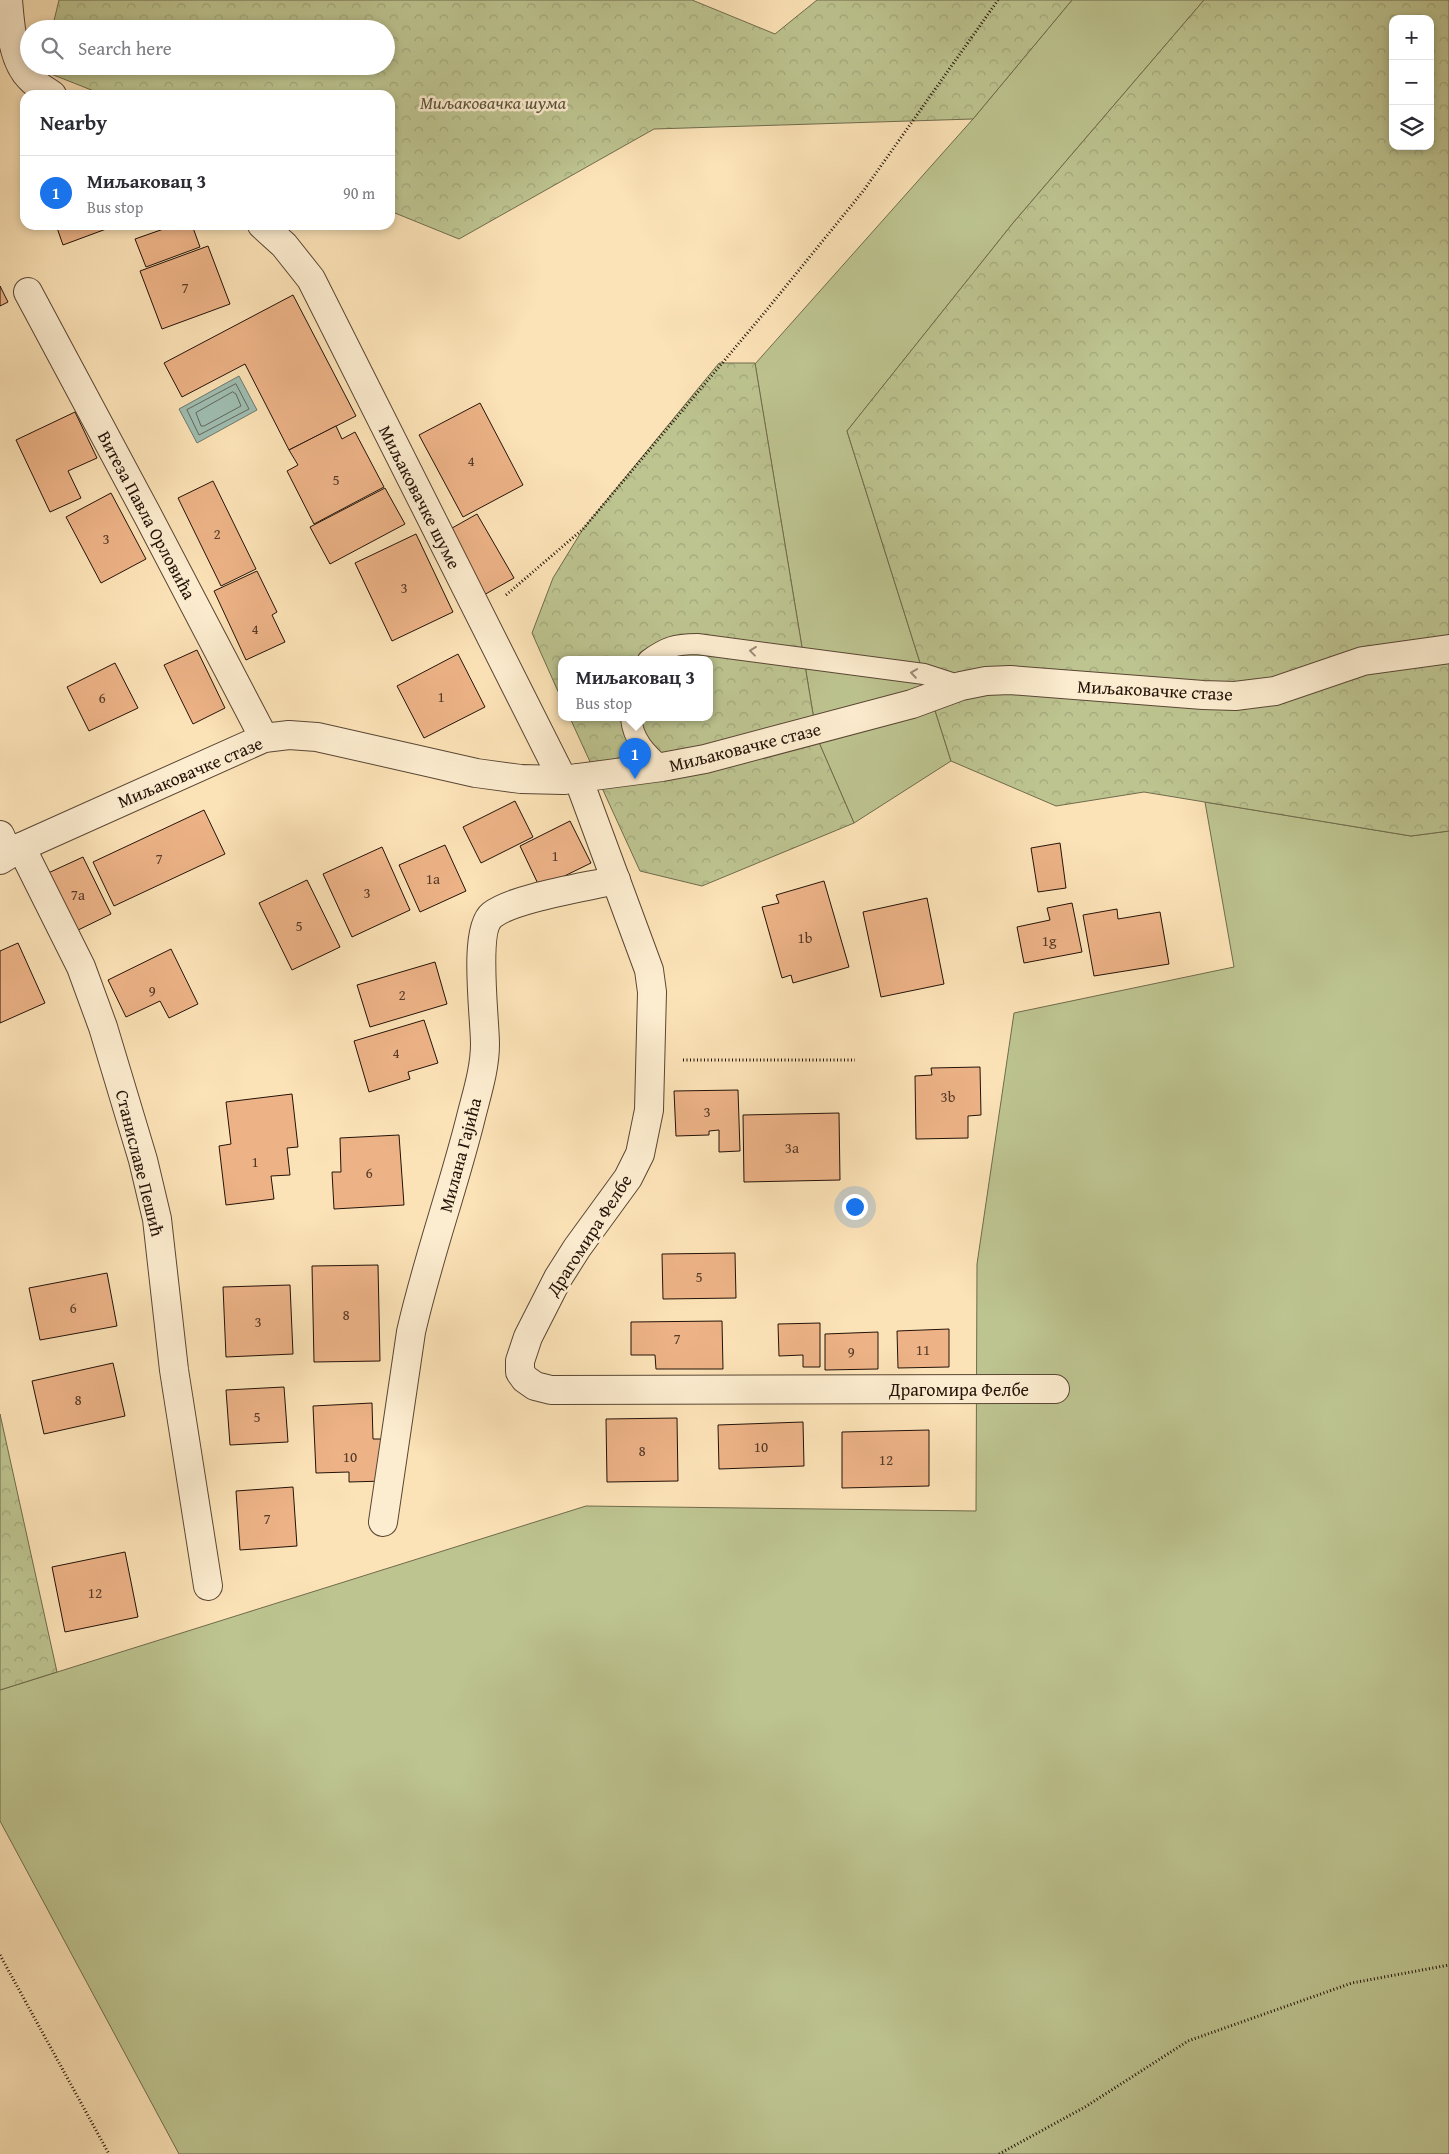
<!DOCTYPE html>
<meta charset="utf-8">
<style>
:root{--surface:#fff;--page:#f2f2f3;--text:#2b2b33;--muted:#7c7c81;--line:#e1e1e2;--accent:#1a73e8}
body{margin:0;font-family:"Gentium Book Plus",serif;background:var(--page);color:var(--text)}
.controls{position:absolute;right:15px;top:15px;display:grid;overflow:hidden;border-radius:10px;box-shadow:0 2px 8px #0003}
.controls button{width:45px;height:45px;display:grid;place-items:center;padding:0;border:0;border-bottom:1px solid var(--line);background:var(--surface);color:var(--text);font:25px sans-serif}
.you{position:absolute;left:854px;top:1206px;width:18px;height:18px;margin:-12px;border:4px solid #fff;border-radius:50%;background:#1a73e8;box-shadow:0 0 0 8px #1a73e833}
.badge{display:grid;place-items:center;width:32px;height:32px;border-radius:50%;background:var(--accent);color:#fff;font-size:16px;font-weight:700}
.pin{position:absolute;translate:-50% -41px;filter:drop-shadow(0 1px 2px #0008)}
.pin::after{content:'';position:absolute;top:26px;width:18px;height:15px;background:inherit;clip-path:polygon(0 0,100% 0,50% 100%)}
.popup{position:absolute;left:558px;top:656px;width:155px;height:65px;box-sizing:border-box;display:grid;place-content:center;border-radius:10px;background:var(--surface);filter:drop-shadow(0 1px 4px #0005);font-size:16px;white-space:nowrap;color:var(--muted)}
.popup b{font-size:19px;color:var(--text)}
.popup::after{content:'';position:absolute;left:50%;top:100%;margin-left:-10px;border:10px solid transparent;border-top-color:var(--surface)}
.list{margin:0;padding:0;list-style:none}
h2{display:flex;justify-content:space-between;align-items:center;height:65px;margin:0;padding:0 20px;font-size:21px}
h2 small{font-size:16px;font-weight:400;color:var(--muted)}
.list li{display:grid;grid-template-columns:32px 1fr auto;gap:15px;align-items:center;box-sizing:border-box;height:75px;padding:0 20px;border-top:1px solid var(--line)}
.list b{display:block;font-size:19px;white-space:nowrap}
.list p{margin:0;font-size:16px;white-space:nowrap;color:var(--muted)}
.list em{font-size:16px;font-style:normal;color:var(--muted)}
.icon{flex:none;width:28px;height:28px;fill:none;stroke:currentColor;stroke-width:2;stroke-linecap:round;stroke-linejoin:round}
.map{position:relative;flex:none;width:1449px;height:2154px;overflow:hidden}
.search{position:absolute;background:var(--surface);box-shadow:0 2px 8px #0003;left:20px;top:20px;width:375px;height:55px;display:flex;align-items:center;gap:12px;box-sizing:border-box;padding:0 18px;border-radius:28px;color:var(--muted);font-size:19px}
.panel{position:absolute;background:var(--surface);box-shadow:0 2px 8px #0003;left:20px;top:90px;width:375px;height:140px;border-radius:15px}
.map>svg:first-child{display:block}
.grass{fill:#bdc490;stroke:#706b4c}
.forest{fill:url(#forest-crowns);stroke:#706b4c;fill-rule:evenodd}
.water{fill:#9fbeb2;stroke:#6d796e}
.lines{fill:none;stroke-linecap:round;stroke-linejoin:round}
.shore{stroke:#61685d;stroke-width:1}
.building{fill:#edb387;stroke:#231208}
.service-casing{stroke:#594634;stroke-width:22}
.minor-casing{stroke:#594634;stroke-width:30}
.tertiary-casing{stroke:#594634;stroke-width:30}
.path{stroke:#231208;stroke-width:3;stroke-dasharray:1 2.5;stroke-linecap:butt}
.service{stroke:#fdedd0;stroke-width:20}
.minor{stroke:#fdedd0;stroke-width:28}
.tertiary{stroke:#fdedd0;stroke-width:28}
.oneway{stroke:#9b8a76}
.labels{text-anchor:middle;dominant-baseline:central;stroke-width:5;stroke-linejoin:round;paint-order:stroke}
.number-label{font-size:15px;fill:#563a28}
.park-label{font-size:18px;font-style:italic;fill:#595038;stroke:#fdedd0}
.street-label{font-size:18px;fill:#231208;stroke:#fdedd0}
</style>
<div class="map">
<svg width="1449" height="2154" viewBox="0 0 1449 2154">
<defs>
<pattern id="forest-crowns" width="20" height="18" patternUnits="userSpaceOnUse" patternTransform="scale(1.25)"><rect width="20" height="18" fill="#bdc490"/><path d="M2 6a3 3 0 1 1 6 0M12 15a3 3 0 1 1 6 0" fill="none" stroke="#a2a77b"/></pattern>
</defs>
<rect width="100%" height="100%" fill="#fce3b7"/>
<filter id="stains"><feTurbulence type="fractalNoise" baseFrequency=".004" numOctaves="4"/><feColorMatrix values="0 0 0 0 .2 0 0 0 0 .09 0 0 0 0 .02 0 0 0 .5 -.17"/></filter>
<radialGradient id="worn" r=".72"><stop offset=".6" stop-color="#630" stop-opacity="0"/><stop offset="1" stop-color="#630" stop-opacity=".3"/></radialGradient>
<!-- grass -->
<g class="grass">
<path d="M 1072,0 L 1204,0 L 1013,223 L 847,431 L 951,761 L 854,823 L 817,738 L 755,364 L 973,119 Z"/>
<path d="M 1205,802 L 1411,836 L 1449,831 L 1449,2154 L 179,2154 L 0,1821 L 0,1690 L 586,1506 L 976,1511 L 977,1264 L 1014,1013 L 1234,967 Z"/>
</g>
<!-- forest -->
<g class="forest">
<path d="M 59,0 L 692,0 L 775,34 L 817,0 L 1072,0 L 973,119 L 654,129 L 459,239 L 390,211 L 390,95 L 104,95 L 41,70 L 42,66 L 386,66 L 386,29 L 52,29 Z"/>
<path d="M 1204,0 L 1449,0 L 1449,831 L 1411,836 L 1144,792 L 1056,806 L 951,761 L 847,431 L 1013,223 ZM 1393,19 L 1430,19 L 1430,146 L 1393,146 Z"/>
<path d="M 719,363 L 755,363 L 817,738 L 854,823 L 702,886 L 640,871 L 570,718 L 709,718 L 709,660 L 561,660 L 561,698 L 532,633 L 553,578 L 583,529 Z"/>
<path d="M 0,1414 L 57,1672 L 0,1690 Z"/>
</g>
<!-- water -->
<path class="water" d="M 239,376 L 257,410 L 197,443 L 179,409 Z"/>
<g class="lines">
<!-- shore -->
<g class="shore">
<path d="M 236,384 L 249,409 L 199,435 L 187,410 Z"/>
<path d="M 233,392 L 236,394 L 241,406 L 204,426 L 201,426 L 196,413 Z"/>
</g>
</g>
<!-- building -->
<g class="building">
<path d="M 56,225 L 117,225 L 63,245 Z"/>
<path d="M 175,225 L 192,225 L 200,247 L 146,267 L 135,239 Z"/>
<path d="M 208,246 L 230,304 L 162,329 L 140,271 Z"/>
<path d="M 0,286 L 8,302 L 0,306 Z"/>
<path d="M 293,295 L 356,416 L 289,450 L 245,364 L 182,397 L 164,363 Z"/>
<path d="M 480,403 L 523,485 L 463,517 L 419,435 Z"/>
<path d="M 75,412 L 97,458 L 68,471 L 81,498 L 50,512 L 16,440 Z"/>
<path d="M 336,426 L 342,439 L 355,432 L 384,487 L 314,524 L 287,471 L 298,465 L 289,450 Z"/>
<path d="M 213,481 L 256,569 L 221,586 L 178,498 Z"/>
<path d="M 385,488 L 405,524 L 330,564 L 310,527 Z"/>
<path d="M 111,493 L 146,559 L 101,583 L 66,517 Z"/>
<path d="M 477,514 L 514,578 L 482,596 L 445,532 Z"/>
<path d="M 416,534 L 453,612 L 392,641 L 355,563 Z"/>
<path d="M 257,571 L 277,612 L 272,615 L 285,642 L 246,660 L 214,591 Z"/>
<path d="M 197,650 L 225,708 L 193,724 L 164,665 Z"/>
<path d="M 458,654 L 485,707 L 424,738 L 397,686 Z"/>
<path d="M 115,663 L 138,708 L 89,731 L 67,687 Z"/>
<path d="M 515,801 L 533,837 L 481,863 L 463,827 Z"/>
<path d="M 204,810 L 225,854 L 114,906 L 93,862 Z"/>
<path d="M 570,821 L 591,863 L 540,888 L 520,846 Z"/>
<path d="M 1060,843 L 1066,888 L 1038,892 L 1031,848 Z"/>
<path d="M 445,845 L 466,891 L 420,912 L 399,865 Z"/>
<path d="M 382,847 L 410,910 L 352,937 L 323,874 Z"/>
<path d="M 83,857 L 111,914 L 74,932 L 46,874 Z"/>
<path d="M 307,880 L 340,947 L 292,970 L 259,903 Z"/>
<path d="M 824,881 L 849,967 L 793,983 L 791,975 L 782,978 L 762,907 L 779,903 L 776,895 Z"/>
<path d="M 927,898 L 944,984 L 881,997 L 863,912 Z"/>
<path d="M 1072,903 L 1082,952 L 1024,963 L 1017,927 L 1050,920 L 1047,908 Z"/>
<path d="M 1117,909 L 1118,919 L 1160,912 L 1169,964 L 1094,976 L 1083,915 Z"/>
<path d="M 18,943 L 45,1003 L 0,1023 L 0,951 Z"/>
<path d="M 171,949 L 198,1004 L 169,1018 L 160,1001 L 126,1017 L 108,980 Z"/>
<path d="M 435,962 L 447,1004 L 370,1027 L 357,985 Z"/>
<path d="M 424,1020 L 438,1063 L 408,1072 L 410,1079 L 369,1092 L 354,1041 Z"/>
<path d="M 980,1067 L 981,1115 L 968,1116 L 968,1138 L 916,1139 L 915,1076 L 932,1075 L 931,1068 Z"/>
<path d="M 738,1090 L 740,1151 L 719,1152 L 719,1130 L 709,1131 L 709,1135 L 676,1136 L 674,1091 Z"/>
<path d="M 292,1094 L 298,1147 L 287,1148 L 290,1175 L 271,1176 L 274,1199 L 226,1205 L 219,1146 L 231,1144 L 226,1102 Z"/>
<path d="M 839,1113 L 840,1180 L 744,1182 L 743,1115 Z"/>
<path d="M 399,1135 L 404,1205 L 334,1209 L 332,1172 L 341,1172 L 340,1138 Z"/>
<path d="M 735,1253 L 736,1298 L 663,1299 L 662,1254 Z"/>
<path d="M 378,1265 L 380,1361 L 314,1362 L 312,1266 Z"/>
<path d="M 107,1273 L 117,1326 L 40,1340 L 29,1288 Z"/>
<path d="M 290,1285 L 293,1354 L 226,1357 L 223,1287 Z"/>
<path d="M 722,1321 L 723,1369 L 656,1369 L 655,1355 L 631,1355 L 631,1322 Z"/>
<path d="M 820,1323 L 820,1367 L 803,1367 L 803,1355 L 779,1356 L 778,1324 Z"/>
<path d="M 949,1329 L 949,1367 L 898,1368 L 897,1331 Z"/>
<path d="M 878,1332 L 878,1369 L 825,1370 L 825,1334 Z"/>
<path d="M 113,1363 L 125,1416 L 44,1434 L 32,1381 Z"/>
<path d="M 284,1387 L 288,1442 L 230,1445 L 226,1390 Z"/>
<path d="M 372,1403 L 373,1439 L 383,1439 L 385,1481 L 349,1482 L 349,1472 L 316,1473 L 313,1406 Z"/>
<path d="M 677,1418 L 678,1481 L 607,1482 L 606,1419 Z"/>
<path d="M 803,1422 L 804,1466 L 719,1469 L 718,1425 Z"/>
<path d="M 929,1430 L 929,1486 L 842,1488 L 842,1432 Z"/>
<path d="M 293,1487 L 297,1546 L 240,1550 L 236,1491 Z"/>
<path d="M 125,1552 L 138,1617 L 65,1632 L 52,1567 Z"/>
</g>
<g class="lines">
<!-- service casing -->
<g class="service-casing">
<g id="service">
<path d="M 648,660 C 666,647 675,644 697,644 L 924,674 L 961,686"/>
<path d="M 631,718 C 633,740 646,753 662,767"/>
</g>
</g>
<!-- minor casing -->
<g class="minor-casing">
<g id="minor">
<path d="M 8,0 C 10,23 12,61 30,78 C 36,85 45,90 52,95"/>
<path d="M 262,225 L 284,245 L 311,279 L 563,780"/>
<path d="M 28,292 L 149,518 L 264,738"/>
<path d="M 578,778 L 649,970 L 652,992 L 649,1110 L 640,1154 L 628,1178 L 577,1248 L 558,1278 L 528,1337 L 520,1361 L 520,1372 L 525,1379 L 535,1386 L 551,1390 L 1055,1389"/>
<path d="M 0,835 L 8,853"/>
<path d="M 21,847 L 81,967 L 103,1027 L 143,1160 L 157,1219 L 174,1370 L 208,1586"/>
<path d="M 383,1522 L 411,1332 C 427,1261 452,1192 470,1121 C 476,1096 485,1070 485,1044 C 485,1018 473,930 492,915 C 513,898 587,887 616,880"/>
</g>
</g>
<!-- tertiary casing -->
<g class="tertiary-casing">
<path id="tertiary" d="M 0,860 L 21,847 L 264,738 L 289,735 L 317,737 L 476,773 L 521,779 L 563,780 L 662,767 L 705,759 L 912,704 L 961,686 L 986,681 L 1010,680 L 1203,695 L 1235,696 L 1275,691 L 1363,661 L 1449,649"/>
</g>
<!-- path -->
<g class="path">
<path d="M 506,595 L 583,529 L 765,312 L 864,190 L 998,0"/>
<path d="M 683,1060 L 855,1060"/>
<path d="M 0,1955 L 109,2154"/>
<path d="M 999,2154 L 1085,2107 L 1188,2041 L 1352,1983 L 1449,1965"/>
</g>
<!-- service -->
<use href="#service" class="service"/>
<!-- minor -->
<use href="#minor" class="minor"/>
<!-- tertiary -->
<use href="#tertiary" class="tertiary"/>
</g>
<!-- one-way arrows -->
<defs><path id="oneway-chevron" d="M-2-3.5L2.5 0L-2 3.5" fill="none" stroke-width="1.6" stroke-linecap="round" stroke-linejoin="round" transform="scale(1.25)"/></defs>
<g class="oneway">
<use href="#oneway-chevron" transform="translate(753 651) rotate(-173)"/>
<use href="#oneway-chevron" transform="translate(914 673) rotate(-172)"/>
</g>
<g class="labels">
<!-- number labels -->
<g class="number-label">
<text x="185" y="287">7</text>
<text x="471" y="460">4</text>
<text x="336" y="479">5</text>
<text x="217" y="533">2</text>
<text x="106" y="538">3</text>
<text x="404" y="587">3</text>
<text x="255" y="628">4</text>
<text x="441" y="696">1</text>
<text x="102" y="697">6</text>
<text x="555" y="855">1</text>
<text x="159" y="858">7</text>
<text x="433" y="878">1a</text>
<text x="367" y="892">3</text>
<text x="78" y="894">7a</text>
<text x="299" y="925">5</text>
<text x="805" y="937">1b</text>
<text x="1049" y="940">1g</text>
<text x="152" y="990">9</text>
<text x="402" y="994">2</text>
<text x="396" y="1052">4</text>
<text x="948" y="1096">3b</text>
<text x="707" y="1111">3</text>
<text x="792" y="1147">3a</text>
<text x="255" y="1161">1</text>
<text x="369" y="1172">6</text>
<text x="699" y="1276">5</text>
<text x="73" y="1307">6</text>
<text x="346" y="1314">8</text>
<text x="258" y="1321">3</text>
<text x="677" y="1338">7</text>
<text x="923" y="1349">11</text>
<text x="851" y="1351">9</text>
<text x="78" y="1399">8</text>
<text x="257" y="1416">5</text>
<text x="761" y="1446">10</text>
<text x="642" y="1450">8</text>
<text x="350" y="1456">10</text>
<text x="886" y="1459">12</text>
<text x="267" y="1518">7</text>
<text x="95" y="1592">12</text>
</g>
<!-- park labels -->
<g class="park-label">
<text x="493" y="102">Миљаковачка шума</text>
</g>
<!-- street labels -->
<g class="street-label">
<text transform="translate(420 497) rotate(63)">Миљаковачке шуме</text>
<text transform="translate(147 515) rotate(62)">Витеза Павла Орловића</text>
<text transform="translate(1155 690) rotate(3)">Миљаковачке стазе</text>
<text transform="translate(745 747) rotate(-14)">Миљаковачке стазе</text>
<text transform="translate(190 772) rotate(-23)">Миљаковачке стазе</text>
<text transform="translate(460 1155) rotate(-75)">Милана Гајића</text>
<text transform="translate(140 1163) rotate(76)">Станиславе Пешић</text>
<text transform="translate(589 1235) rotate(-57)">Драгомира Фелбе</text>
<text x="959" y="1389">Драгомира Фелбе</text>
</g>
</g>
<rect width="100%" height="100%" filter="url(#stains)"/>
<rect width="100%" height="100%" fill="url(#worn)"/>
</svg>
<div class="controls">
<button>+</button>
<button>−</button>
<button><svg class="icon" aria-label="layers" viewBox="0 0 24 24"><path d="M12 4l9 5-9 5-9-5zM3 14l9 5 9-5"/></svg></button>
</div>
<div class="you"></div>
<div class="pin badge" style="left:635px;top:779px">1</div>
<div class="popup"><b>Миљаковац 3</b>Bus stop</div>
<div class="search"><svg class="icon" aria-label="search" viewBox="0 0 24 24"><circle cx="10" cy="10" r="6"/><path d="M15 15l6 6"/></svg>Search here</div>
<section class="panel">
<h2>Nearby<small></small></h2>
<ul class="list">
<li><span class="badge">1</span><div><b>Миљаковац 3</b><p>Bus stop</p></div><em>90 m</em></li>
</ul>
</section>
</div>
